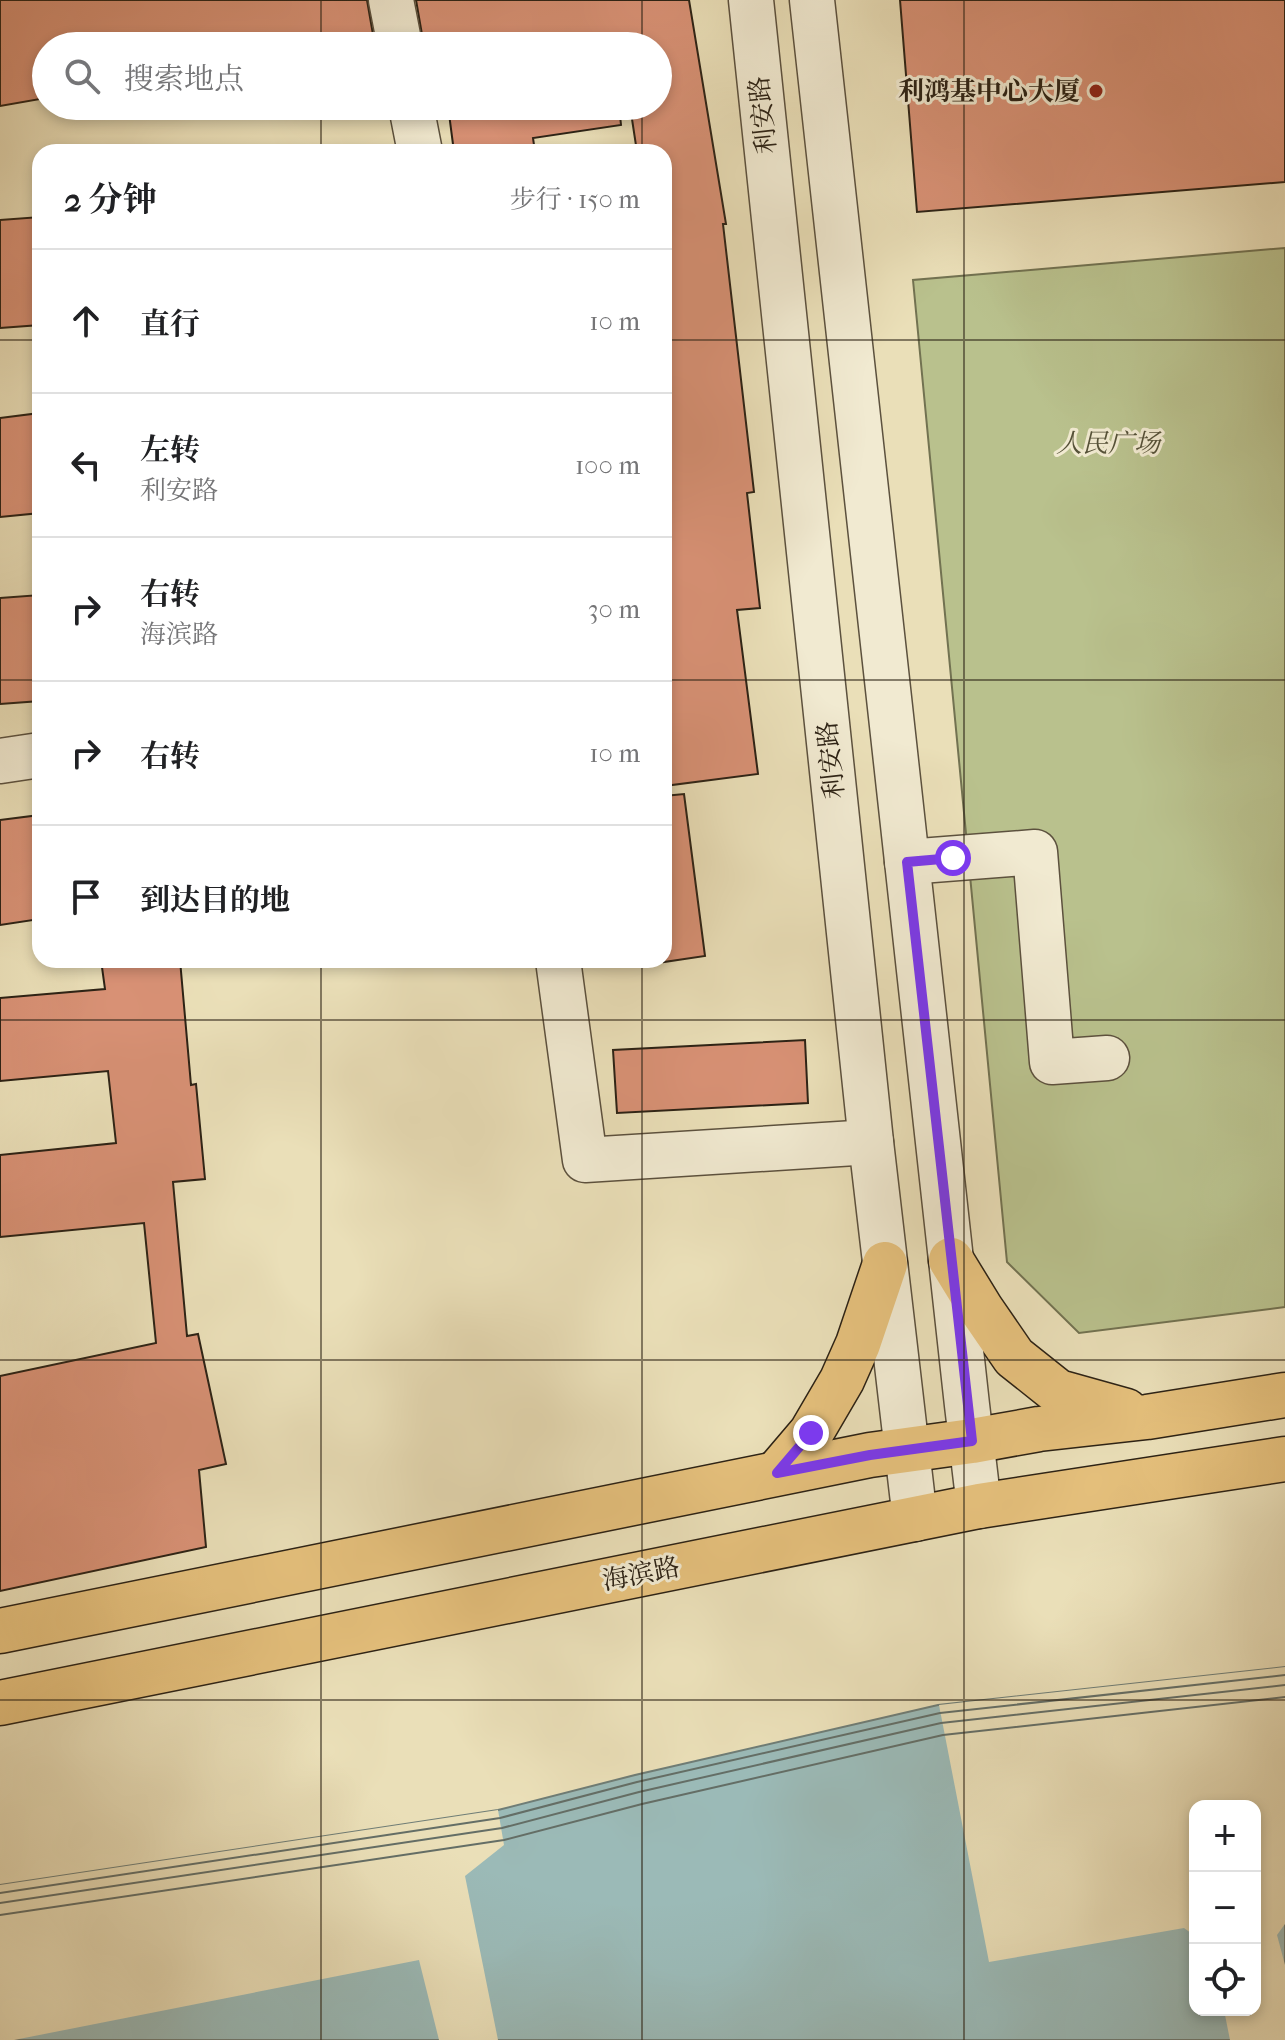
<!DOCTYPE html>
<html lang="zh">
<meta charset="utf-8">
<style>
:root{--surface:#fff;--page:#f2f2f2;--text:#202124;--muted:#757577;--line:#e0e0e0}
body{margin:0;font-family:"IM FELL French Canon","Noto Serif SC",serif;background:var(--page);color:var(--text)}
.controls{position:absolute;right:24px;bottom:24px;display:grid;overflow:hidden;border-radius:16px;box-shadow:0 4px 12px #0003}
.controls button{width:72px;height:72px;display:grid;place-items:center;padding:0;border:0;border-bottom:2px solid var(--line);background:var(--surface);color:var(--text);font:40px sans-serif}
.stop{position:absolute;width:24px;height:24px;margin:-18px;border:6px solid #7c3aed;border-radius:50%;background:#fff}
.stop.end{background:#7c3aed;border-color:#fff;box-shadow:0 2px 8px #0008}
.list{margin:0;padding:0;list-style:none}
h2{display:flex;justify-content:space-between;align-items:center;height:104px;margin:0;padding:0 32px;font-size:34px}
h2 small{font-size:26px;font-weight:400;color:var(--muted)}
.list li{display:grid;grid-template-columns:52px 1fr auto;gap:24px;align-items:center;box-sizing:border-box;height:144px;padding:0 32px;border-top:2px solid var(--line)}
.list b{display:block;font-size:30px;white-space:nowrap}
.list p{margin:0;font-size:26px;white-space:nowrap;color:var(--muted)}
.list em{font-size:26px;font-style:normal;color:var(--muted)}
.icon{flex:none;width:44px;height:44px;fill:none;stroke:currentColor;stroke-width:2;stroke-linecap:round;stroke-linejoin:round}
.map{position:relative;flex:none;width:1285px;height:2040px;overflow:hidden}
.search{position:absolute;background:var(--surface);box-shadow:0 4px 12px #0003;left:32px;top:32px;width:640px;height:88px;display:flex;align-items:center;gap:20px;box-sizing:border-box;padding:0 28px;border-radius:44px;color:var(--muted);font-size:30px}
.panel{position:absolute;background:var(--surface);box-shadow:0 4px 12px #0003;left:32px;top:144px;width:640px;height:824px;border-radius:24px}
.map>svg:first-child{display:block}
.green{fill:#b9c18d;stroke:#727251;stroke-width:2}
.water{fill:#9bbab7;stroke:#6f7d76;stroke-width:2;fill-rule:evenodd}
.pier{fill:#eadfb8}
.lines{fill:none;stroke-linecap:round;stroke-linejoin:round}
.shore{stroke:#646e66;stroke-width:2}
.building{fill:#d89175;stroke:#2c2215;stroke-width:2}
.minor-casing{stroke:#5c513e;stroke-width:47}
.major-casing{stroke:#2c2215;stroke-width:47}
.minor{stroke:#f1ead1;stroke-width:44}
.major{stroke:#e5c07c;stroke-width:44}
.route{stroke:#7c3aed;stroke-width:10}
.grid{fill:none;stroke:#2c2215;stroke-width:2;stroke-opacity:0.55}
.poi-dot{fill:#8f2418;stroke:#f1ead1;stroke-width:3}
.labels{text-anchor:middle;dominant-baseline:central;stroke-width:6;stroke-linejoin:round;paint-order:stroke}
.poi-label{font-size:26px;font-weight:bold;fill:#2c2215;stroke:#f1ead1;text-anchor:end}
.street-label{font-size:26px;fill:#2c2215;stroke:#f1ead1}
.park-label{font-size:26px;font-style:italic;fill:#565239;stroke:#f1ead1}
</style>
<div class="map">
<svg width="1285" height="2040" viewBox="0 0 1285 2040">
<rect width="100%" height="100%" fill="#eadfb8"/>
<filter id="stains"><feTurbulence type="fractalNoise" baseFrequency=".0025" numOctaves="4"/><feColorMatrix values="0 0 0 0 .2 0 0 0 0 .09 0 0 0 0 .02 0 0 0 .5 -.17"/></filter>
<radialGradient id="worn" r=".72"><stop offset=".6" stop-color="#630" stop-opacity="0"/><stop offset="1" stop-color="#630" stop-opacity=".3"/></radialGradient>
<!-- green -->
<path class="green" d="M 1285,248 L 1285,1307 L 1079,1333 L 1007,1262 L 913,280 Z"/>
<!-- water -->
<path class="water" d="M 1285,1667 L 1285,2040 L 0,2040 L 0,1885 L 498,1810 L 635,1775 L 938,1705 ZM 1195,1806 L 1255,1806 L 1255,2010 L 1195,2010 Z"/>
<!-- pier -->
<g class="pier">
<path d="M 1285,1667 L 1285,1924 L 1277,1935 L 1285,1965 L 1285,2040 L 1230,2040 L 1224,2010 L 1255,2010 L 1255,1806 L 1195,1806 L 1195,1936 L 1184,1928 L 989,1962 L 939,1705 Z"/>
<path d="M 498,1810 L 504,1845 L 465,1876 L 498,2040 L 439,2040 L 419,1960 L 14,2040 L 0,2040 L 0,1885 Z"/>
</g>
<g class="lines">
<!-- shore -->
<g class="shore">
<path d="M 0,1893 L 500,1818 L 637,1782 L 940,1713 L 1285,1675"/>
<path d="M 0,1903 L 502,1828 L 639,1792 L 941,1723 L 1285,1685"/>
<path d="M 0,1915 L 504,1840 L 642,1804 L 943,1735 L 1285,1697"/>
</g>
</g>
<!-- building -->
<g class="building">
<path d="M 0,0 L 367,0 L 375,46 L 46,46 L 46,98 L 0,106 Z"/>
<path d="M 416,0 L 689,0 L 726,224 L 723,224 L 754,492 L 747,493 L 760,608 L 737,610 L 758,774 L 664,786 L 664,152 L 637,152 L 630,106 L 658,106 L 658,46 L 424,46 Z"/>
<path d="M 900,0 L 1285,0 L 1285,182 L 917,212 Z"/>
<path d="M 448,106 L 619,106 L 621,125 L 533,138 L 535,152 L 454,152 Z"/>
<path d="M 40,217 L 40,325 L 0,328 L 0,220 Z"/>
<path d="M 40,413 L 40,513 L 0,517 L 0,418 Z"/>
<path d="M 40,595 L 40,701 L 0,704 L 0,598 Z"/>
<path d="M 684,794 L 705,956 L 664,962 L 664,796 Z"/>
<path d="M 40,815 L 40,919 L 0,925 L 0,820 Z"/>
<path d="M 101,960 L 180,960 L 191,1085 L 196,1084 L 205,1179 L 173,1182 L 187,1336 L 198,1334 L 226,1464 L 199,1470 L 206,1547 L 0,1591 L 0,1376 L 156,1343 L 144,1223 L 0,1237 L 0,1155 L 116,1143 L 108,1071 L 0,1081 L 0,998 L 105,989 Z"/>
<path d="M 805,1040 L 808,1103 L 617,1113 L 613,1050 Z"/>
</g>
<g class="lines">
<!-- minor casing -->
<g class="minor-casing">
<g id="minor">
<path d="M 391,0 L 400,46"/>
<path d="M 751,0 L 871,1142 L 915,1519"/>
<path d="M 812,0 L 967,1405 L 979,1506"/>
<path d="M 411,106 L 420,152"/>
<path d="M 0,761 L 40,755"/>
<path d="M 907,862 L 1035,852 L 1052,1062 L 1107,1058"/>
<path d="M 558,960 L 585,1160 L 871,1142"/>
</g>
</g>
<!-- major casing -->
<g class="major-casing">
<g id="major">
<path d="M 951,1260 L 981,1309 L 1014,1357 L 1058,1392 L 1126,1411"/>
<path d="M 777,1473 L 811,1433 L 842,1380 L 858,1344 L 885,1264"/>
<path d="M 0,1631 L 870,1455 L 972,1441 L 1039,1429 L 1147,1417 L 1285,1395"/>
<path d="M 0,1703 L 979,1506 L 1285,1459"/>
</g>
</g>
<!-- minor -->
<use href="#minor" class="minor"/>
<!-- major -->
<use href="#major" class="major"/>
</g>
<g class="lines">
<!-- route -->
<path class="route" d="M 811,1433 L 777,1473 L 870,1455 L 972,1441 L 907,862 L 953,858"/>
</g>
<!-- grid -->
<path class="grid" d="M 321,0 L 321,46M 642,0 L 642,46M 964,0 L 964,2040M 321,106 L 321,152M 642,106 L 642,152M 0,340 L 40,340M 664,340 L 1285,340M 0,680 L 40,680M 664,680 L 1285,680M 321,960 L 321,2040M 642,960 L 642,2040M 0,1020 L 1285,1020M 0,1360 L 1285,1360M 0,1700 L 1285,1700"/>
<!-- markers -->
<circle class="poi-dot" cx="1096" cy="91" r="8"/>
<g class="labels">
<!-- poi labels -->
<g class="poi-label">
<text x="1080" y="91">利鸿基中心大厦</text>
</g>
<!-- street labels -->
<g class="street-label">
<text transform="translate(763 115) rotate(-96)">利安路</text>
<text transform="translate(831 760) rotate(-96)">利安路</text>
<text transform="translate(641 1574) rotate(-11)">海滨路</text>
</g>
<!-- park labels -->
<g class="park-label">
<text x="1108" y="443">人民广场</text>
</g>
</g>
<rect width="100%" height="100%" filter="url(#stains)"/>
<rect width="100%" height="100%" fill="url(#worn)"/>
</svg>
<div class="controls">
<button>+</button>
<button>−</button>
<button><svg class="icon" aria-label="locate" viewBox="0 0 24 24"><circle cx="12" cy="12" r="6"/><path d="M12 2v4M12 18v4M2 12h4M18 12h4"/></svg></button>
</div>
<div class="stop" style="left:953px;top:858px"></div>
<div class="stop end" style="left:811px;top:1433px"></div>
<div class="search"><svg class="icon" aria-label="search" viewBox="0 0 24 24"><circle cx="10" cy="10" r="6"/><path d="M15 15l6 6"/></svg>搜索地点</div>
<section class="panel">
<h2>2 分钟<small>步行 · 150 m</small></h2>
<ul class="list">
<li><svg class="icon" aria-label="ahead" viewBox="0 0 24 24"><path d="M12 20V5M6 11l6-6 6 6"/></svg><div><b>直行</b></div><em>10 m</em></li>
<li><svg class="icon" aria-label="left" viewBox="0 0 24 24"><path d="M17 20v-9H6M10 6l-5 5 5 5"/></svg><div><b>左转</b><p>利安路</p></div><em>100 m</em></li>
<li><svg class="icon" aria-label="right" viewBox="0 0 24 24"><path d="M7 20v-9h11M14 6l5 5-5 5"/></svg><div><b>右转</b><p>海滨路</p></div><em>30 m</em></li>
<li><svg class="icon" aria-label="right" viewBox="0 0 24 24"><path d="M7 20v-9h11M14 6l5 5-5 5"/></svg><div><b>右转</b></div><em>10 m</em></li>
<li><svg class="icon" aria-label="arrive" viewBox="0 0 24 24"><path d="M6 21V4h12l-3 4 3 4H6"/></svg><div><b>到达目的地</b></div></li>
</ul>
</section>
</div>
